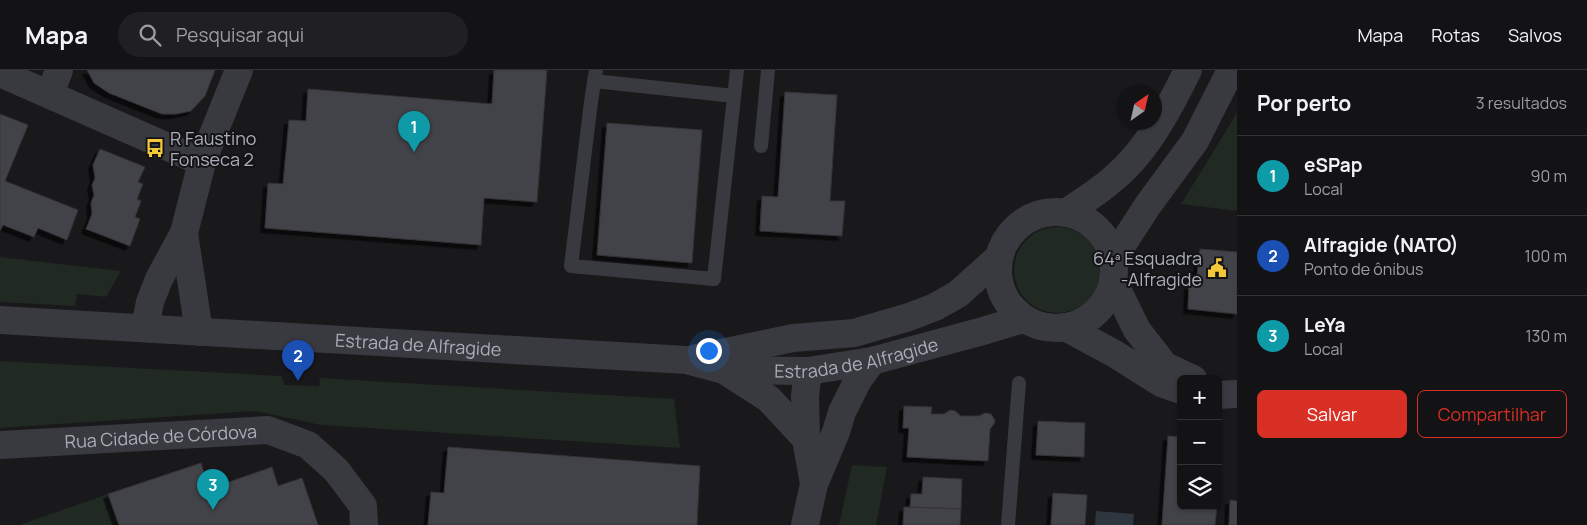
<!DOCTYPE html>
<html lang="pt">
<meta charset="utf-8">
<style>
:root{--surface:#131214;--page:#202022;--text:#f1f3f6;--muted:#9d9ea0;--line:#323234;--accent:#d93025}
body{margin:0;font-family:Manrope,sans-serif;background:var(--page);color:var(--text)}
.controls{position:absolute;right:15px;bottom:15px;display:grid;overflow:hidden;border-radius:8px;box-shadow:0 1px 4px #0004}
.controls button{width:45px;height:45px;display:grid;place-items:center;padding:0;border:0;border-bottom:1px solid var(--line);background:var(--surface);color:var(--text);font:25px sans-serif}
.compass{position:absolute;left:1117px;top:15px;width:45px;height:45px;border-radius:50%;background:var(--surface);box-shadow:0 1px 4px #0004;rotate:34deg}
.you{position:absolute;left:708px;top:280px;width:18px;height:18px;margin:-12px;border:4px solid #fff;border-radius:50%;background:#1a73e8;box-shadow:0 0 0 8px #1a73e833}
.badge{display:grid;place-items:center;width:32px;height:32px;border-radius:50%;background:var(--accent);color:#fff;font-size:16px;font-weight:700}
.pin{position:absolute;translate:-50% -41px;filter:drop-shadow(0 1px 2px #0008)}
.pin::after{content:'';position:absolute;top:26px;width:18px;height:15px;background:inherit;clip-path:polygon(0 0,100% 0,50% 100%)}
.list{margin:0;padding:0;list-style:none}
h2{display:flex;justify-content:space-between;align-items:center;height:65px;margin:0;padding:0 20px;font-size:21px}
h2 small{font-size:16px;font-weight:400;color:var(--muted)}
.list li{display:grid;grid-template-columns:32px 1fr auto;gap:15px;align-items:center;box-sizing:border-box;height:80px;padding:0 20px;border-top:1px solid var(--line)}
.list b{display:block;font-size:19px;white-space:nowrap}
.list p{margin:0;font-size:16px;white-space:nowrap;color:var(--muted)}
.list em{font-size:16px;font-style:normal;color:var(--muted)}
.actions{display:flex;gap:10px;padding:15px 20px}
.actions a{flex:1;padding:11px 0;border:1px solid var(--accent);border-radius:8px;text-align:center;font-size:18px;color:var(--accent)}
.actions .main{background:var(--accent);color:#fff}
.icon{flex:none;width:28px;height:28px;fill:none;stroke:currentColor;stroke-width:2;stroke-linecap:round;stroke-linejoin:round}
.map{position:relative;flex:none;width:1237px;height:455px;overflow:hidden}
header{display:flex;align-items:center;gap:30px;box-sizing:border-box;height:70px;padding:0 25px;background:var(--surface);border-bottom:1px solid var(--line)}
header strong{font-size:24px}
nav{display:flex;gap:28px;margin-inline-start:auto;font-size:18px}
.search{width:350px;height:45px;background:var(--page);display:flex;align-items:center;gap:12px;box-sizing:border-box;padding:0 18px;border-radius:28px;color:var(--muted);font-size:19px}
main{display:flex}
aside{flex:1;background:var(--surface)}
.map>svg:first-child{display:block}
.green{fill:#202922}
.water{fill:#2e363f}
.building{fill:#434348;stroke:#333237;filter:url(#shadow)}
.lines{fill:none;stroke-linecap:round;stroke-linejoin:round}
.service{stroke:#393a40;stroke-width:14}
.minor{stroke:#393a40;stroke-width:28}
.tertiary{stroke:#393a40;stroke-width:28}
.labels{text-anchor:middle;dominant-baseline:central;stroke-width:4;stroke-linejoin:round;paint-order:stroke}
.poi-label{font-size:18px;fill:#abaeba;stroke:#141316;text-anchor:start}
.street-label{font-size:18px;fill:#abaeba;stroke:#141316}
</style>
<header>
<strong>Mapa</strong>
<div class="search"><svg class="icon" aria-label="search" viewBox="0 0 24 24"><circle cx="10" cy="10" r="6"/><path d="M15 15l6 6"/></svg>Pesquisar aqui</div>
<nav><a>Mapa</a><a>Rotas</a><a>Salvos</a></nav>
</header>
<main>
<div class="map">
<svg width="1237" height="455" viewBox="0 0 1237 455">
<defs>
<filter id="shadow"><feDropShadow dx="-4.5" dy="4.5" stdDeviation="0" flood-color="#0009"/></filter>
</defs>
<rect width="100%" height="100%" fill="#19181b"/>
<!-- green -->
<g class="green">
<path d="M 1237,43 L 1237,141 L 1181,134 Z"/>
<circle cx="1057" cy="200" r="43"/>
<path d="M 0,187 L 121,201 L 106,227 L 77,224 L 75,236 L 0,232 Z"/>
<path d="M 0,291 L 282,306 L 284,315 L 319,316 L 320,308 L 674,329 L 680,378 L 321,355 L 255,341 L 0,358 Z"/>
<path d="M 852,395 L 887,397 L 876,455 L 839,455 Z"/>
<path d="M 108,424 L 119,455 L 22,455 L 22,454 Z"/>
</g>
<!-- water -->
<path class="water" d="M 1096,441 L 1134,444 L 1133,455 L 1095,455 Z"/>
<!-- building -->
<g class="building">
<path d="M 87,0 L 215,0 L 205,26 L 191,41 L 176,44 L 162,44 L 109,23 L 94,13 Z"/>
<path d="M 494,0 L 547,0 L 537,132 L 484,128 L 481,175 L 265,158 L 268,113 L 283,114 L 289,50 L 306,51 L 308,19 L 492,34 Z"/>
<path d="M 785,22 L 837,25 L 830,131 L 845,131 L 842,166 L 760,161 L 762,126 L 778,127 Z"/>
<path d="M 0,44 L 28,55 L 5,111 L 78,140 L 67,170 L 38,158 L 34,167 L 3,155 L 0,161 Z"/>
<path d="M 607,53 L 702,60 L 692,193 L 597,185 Z"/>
<path d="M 100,79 L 145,97 L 138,112 L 143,114 L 137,129 L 141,131 L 135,147 L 140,149 L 130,176 L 86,159 L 92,144 L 91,133 L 94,125 L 92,115 L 95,108 L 93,95 Z"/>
<path d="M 1200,179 L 1237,182 L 1237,244 L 1188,239 L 1189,215 L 1196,215 Z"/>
<path d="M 904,336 L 932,337 L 931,344 L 944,344 L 950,340 L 955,341 L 961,346 L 979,346 L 985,343 L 991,344 L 995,350 L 994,354 L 990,359 L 988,391 L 907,387 L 909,358 L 903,358 Z"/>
<path d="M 1038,351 L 1085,353 L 1084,387 L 1036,385 Z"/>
<path d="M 1168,366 L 1181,367 L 1181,436 L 1217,436 L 1215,455 L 1162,455 Z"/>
<path d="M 448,377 L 700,396 L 697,455 L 428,455 L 431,422 L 444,423 Z"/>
<path d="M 201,393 L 209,419 L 272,397 L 278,416 L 302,408 L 318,455 L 119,455 L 108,424 Z"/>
<path d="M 923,407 L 962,409 L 961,439 L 910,437 L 911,424 L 922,424 Z"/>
<path d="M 1053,423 L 1087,425 L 1085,455 L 1051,455 Z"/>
<path d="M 1230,430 L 1237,431 L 1237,455 L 1229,455 Z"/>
<path d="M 904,437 L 961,439 L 960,455 L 903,455 Z"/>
</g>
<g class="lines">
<!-- service -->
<g class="service">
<path d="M 596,0 L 591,32 L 571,196 L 714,209 L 737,0"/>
<path d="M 594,11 L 734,26"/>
<path d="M 761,76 L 768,0"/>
<path d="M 1008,455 L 1019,313"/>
</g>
<!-- minor -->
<g class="minor">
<path d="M 0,3 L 202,92"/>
<path d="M 50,24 L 59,0"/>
<path d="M 184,163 L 199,262"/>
<path d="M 145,258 L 150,232 L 159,209 L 184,163 L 202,92 L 239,0"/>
<path d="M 724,300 L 769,329 L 806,369"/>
<path d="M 808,301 L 805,326 L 806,369 L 814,414"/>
<path id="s1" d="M 0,375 L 268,360 L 308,375 L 336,400 L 363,436 L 364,455"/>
<path d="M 805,455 L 814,414 L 836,362 L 842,342 L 858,310 L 872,291"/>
</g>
<!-- tertiary -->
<g class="tertiary">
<circle cx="1056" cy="200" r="58"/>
<path d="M 1067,142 C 1083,131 1100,121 1114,108 C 1146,82 1170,37 1188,0"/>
<path d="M 1113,189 L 1148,135 L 1195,71 L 1231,0"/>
<path d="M 1113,211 L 1137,260 L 1165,296 L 1193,309"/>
<path id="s2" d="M 0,250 L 686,290 L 724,300 L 808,301 L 872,291 L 983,261 L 1023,249"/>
<path d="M 1067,258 L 1115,284 L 1161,313 L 1181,320"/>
<path d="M 697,288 L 793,268 L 854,263 L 909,247 L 935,237 L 958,224 L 998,188"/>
<path d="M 1218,325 L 1237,324"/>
</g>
</g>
<!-- icons -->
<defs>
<g id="bus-bare" transform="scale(1.5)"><path d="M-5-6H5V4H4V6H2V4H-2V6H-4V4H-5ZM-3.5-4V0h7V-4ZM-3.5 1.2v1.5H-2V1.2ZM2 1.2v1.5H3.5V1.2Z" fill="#f2c839" stroke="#141316" stroke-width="2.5" paint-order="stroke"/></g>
<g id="civic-bare" transform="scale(1.5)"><path d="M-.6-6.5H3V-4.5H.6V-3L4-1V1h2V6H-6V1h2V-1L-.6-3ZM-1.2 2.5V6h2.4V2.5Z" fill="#f2c839" stroke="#141316" stroke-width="2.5" paint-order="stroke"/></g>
</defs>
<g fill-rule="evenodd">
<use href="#bus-bare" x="155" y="78"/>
<use href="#civic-bare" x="1217" y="198"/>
</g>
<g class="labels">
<!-- poi labels -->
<g class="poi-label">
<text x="170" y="68">R Faustino<tspan x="170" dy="21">Fonseca 2</tspan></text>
<text x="1202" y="188" text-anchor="end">64ª Esquadra<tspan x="1202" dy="21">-Alfragide</tspan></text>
</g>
<!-- street labels -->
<g class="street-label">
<text stroke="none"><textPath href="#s2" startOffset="419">Estrada de Alfragide</textPath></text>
<text stroke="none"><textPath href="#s2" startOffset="860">Estrada de Alfragide</textPath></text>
<text stroke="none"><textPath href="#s1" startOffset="161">Rua Cidade de Córdova</textPath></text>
</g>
</g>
</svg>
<div class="controls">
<button>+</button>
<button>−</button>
<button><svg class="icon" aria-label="layers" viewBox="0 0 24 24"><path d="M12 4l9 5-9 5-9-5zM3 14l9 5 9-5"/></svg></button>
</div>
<svg class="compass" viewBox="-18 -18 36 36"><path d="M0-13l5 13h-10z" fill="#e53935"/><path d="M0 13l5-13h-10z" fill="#9d9ea0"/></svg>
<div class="you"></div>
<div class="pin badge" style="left:414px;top:82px;background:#0f9aa8">1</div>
<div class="pin badge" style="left:298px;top:311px;background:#1a4fb4">2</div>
<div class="pin badge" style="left:213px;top:440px;background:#0f9aa8">3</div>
</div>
<aside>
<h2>Por perto<small>3 resultados</small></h2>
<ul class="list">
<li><span class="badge" style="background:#0f9aa8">1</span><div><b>eSPap</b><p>Local</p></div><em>90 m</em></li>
<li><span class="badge" style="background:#1a4fb4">2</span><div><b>Alfragide (NATO)</b><p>Ponto de ônibus</p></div><em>100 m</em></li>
<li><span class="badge" style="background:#0f9aa8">3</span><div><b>LeYa</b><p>Local</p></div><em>130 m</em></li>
</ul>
<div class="actions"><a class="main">Salvar</a><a>Compartilhar</a></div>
</aside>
</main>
